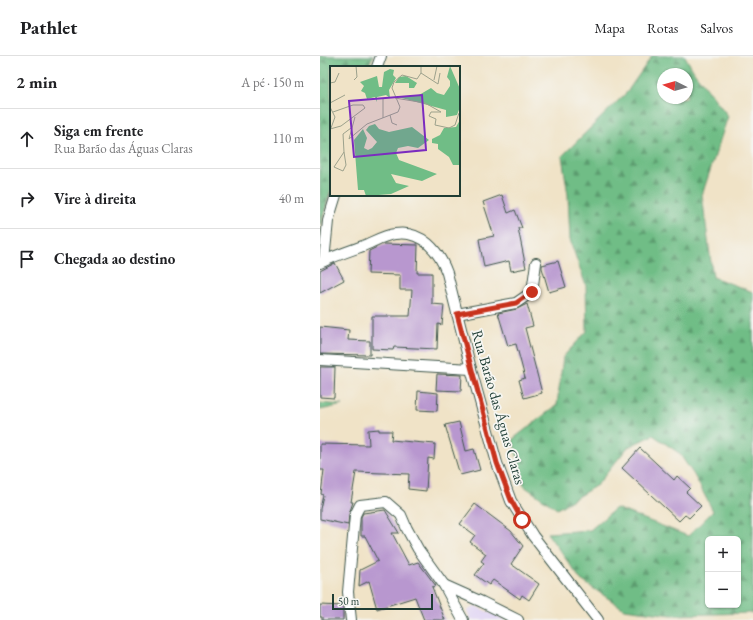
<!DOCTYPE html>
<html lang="pt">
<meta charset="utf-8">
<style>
:root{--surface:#fff;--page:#f2f2f2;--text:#202124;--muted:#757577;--line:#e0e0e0}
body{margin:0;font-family:"EB Garamond",serif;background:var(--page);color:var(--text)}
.controls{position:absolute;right:12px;bottom:12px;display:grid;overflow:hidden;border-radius:6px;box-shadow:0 1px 3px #0004}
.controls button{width:36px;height:36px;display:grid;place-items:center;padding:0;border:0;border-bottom:1px solid var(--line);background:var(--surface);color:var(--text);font:20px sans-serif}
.compass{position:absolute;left:337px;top:12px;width:36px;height:36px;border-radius:50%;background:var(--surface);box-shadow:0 1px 3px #0004;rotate:275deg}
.scale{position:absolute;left:12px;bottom:10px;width:101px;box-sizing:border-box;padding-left:4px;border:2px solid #1f3d34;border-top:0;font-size:11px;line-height:14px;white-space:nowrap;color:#1f3d34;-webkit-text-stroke:3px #f6f6f2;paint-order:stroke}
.stop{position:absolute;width:12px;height:12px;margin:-9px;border:3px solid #c8321e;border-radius:50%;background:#fff}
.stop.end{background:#c8321e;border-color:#fff;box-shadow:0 1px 4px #0008}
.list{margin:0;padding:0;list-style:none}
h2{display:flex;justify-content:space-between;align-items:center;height:52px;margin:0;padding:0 16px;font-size:17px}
h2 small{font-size:13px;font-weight:400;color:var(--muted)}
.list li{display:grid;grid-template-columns:26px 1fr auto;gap:12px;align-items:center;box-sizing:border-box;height:60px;padding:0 16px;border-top:1px solid var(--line)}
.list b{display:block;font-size:15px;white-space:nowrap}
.list p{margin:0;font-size:13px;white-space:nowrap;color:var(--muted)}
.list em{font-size:13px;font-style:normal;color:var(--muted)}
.icon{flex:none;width:22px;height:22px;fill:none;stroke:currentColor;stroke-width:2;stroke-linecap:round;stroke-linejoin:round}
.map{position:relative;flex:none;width:433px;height:564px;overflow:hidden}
header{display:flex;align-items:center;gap:24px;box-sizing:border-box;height:56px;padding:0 20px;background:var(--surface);border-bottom:1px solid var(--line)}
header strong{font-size:19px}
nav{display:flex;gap:22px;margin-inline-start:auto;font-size:14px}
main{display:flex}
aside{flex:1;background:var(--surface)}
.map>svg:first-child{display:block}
.built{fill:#e0d4f4}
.forest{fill:url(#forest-firs);stroke:#487d5d;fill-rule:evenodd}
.building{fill:#b897cf}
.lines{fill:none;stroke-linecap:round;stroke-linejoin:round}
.minor-casing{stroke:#3e564a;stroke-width:12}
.minor{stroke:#fff;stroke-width:10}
.route{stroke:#c8321e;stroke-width:5}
.labels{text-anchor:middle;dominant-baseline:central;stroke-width:3.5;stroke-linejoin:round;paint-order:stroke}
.street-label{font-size:15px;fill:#1f3d34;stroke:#f6f6f2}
.inset-road{fill:none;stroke:#9ca18c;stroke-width:1}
.view{fill:#7b2cbf;fill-opacity:0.15;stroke:#7b2cbf;stroke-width:2}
.inset-edge{fill:none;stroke:#1f3d34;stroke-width:2}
</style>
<header>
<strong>Pathlet</strong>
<nav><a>Mapa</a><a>Rotas</a><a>Salvos</a></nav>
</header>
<main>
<aside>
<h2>2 min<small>A pé · 150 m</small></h2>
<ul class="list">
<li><svg class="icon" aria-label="ahead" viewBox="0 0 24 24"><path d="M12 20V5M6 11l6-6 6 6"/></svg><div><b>Siga em frente</b><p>Rua Barão das Águas Claras</p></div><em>110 m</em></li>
<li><svg class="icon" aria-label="right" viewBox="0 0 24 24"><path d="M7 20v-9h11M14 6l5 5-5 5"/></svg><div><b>Vire à direita</b></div><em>40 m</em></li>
<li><svg class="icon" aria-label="arrive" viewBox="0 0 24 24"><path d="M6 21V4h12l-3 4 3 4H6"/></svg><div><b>Chegada ao destino</b></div></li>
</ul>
</aside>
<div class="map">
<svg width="433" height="564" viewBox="0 0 433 564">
<defs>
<pattern id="forest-firs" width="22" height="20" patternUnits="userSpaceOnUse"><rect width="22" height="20" fill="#70bd86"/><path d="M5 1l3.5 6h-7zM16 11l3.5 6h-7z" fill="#5b9b6e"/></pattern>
</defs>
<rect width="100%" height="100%" fill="#f6f6f2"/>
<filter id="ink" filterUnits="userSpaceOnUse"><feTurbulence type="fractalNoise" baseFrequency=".025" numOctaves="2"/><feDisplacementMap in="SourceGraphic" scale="8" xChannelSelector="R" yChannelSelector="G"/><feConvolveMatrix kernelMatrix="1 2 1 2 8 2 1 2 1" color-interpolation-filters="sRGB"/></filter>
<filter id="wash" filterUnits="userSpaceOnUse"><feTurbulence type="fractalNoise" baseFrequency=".012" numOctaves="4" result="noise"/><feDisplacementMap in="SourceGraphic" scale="16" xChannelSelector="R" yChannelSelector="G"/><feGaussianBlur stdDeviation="0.9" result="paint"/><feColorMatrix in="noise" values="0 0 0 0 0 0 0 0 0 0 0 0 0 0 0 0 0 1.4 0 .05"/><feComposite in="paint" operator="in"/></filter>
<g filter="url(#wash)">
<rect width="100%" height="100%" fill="#f0e3c7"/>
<!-- built -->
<path class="built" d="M 155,550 L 186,564 L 151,564 L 147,555 Z"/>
<!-- forest -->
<g class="forest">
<path d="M 0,0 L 53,0 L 48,11 L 11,11 L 11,133 L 0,171 Z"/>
<path d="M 332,0 L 365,0 L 374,16 L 408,60 L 382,139 L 393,221 L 433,236 L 433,557 L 352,559 L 304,553 L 261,524 L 227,477 L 270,474 L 296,452 L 368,480 L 393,455 L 374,419 L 359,397 L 333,379 L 308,391 L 277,429 L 237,453 L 204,430 L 193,383 L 237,349 L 243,301 L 267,275 L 266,230 L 250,184 L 248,139 L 242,100 L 307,36 ZM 343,18 L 367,18 L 367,42 L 343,42 ZM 388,483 L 418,483 L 418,549 L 388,549 Z"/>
<path d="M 0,347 L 23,349 L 0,354 Z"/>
</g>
<g id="blocks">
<!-- building -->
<g class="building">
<path d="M 182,139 L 188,157 L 195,154 L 202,172 L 198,172 L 206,212 L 191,215 L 189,205 L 164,211 L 159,183 L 174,180 L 163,146 Z"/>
<path d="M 63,188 L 98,189 L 97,217 L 112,217 L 112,248 L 124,249 L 122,269 L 118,268 L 117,293 L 74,291 L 73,294 L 52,293 L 52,260 L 90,260 L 92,234 L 80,234 L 80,219 L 48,218 L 49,195 Z"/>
<path d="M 238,205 L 246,231 L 229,236 L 222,212 L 222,209 Z"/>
<path d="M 15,207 L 24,224 L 0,237 L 0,215 Z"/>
<path d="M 207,248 L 213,270 L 205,272 L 222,337 L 204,342 L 199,324 L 205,322 L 196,288 L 188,290 L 178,257 L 197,253 Z"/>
<path d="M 0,271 L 29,274 L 28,284 L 50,285 L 50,299 L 0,298 Z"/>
<path d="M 0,311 L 15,311 L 14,342 L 0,341 Z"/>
<path d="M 117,318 L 142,319 L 141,335 L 116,334 Z"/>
<path d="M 98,335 L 118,337 L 117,355 L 97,354 Z"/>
<path d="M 139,366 L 146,395 L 154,393 L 160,414 L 140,419 L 125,369 Z"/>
<path d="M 59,373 L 59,375 L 72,375 L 71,384 L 115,388 L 114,403 L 108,402 L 106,435 L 88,433 L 89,418 L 36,416 L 31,446 L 33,446 L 29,458 L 28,469 L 0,463 L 0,453 L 3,439 L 1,438 L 4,414 L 0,414 L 0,388 L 49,389 L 48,374 Z"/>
<path d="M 320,392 L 354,424 L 357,420 L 370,432 L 366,436 L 381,450 L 369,462 L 365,459 L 359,465 L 302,412 Z"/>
<path d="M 155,448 L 191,475 L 203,490 L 191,508 L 219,528 L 209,544 L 202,539 L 200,543 L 173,524 L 169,529 L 155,519 L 164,507 L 161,505 L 166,498 L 150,486 L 155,479 L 140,468 Z"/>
<path d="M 65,454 L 79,477 L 72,477 L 89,509 L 98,506 L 116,530 L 112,531 L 125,564 L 104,564 L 95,541 L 57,553 L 49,525 L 39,530 L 40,514 L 58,505 L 45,480 L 41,480 L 41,461 L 43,457 Z"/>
<path d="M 0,549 L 23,550 L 23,564 L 2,564 L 2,561 L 0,561 Z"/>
</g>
</g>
</g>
<g filter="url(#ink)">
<use href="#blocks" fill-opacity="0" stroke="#3e564a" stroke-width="1"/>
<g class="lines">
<!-- minor casing -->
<g class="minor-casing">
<g id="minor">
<path d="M 57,11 L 61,0"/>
<path d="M 4,205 L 8,165 L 16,139"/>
<path d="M 0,207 C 14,200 29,195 43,190 C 53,186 64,179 75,178 C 102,174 119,195 127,217 L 151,313 L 177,407 L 191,445 L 213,480 L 278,564"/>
<path d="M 137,258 L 196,247 L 212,236 L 216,207"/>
<path d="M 0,304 L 151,313"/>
<path d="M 124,529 L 162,546 L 198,564"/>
<path d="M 31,564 L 28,536 L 35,459 L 40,449 L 66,446 L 81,459 L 87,473 L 98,493 L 124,529 L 143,564"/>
</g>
</g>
<!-- minor -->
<use href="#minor" class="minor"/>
</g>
</g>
<g class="lines" filter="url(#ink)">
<!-- route -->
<path class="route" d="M 202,464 L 191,444 L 177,407 L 137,258 L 196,247 L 212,236"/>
</g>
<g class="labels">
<!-- street labels -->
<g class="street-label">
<text transform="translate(179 351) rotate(74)">Rua Barão das Águas Claras</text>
</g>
</g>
<!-- overview -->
<g transform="translate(10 10)">
<rect width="130" height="130" fill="#f0e3c7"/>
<path d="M 120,0 L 130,23 L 130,41 L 127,49 L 116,51 L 116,44 L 68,31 L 89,29 L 101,22 L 107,27 L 114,29 L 120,20 L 120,15 L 117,11 ZM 60,3 L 64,4 L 63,9 L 66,12 L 59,24 L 60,32 L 56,29 L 47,31 L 47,36 L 45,31 L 37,33 L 35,27 L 31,25 L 34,20 L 30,16 L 47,10 L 49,21 L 52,21 L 54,6 ZM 76,10 L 87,17 L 84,22 L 79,22 L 79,17 L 65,17 L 69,11 ZM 130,54 L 130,99 L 123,99 L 119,91 L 108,83 L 108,78 L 102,77 L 102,73 L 110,69 L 114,62 L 126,61 ZM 45,58 L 49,63 L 59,66 L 82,61 L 99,74 L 88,82 L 78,80 L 68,82 L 66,87 L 69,94 L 107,108 L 92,115 L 61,108 L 66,117 L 79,120 L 61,128 L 36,130 L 34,124 L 28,124 L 24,74 L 33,63 L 37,72 L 34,82 L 38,84 L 42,82 L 47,76 L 36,64 L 39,60 Z" fill="#70bd86"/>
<path class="inset-road" d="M 91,7 L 108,18 L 110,7M 24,14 L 27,11 L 26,0M 104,14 L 107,0M 0,17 L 5,16 L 9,7M 53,32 L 53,52M 65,32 L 95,37 L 111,46M 0,37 L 15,29M 0,41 L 5,51 L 1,62M 111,46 L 101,46 L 99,50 L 106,53 L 105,59 L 119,62 L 125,59 L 129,47M 60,49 L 62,57 L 67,59M 25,51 L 19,73 L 37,58 L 68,46 L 70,41 L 62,22 L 64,16 L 72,9 L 87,13 L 91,7 L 91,0M 0,63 L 11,60 L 35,42 L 33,39 L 23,39 L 3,46M 14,86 L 16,99 L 13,105 L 4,101 L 14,86 L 13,68 L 21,62"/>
<path class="view" d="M 92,29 L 96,84 L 24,91 L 19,35 Z"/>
<rect width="130" height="130" class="inset-edge"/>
</g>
</svg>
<div class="controls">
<button>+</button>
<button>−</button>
</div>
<svg class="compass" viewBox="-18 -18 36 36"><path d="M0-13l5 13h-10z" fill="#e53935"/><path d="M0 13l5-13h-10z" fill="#757577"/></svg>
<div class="scale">50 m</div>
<div class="stop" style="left:202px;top:464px"></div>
<div class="stop end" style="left:212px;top:236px"></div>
</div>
</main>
